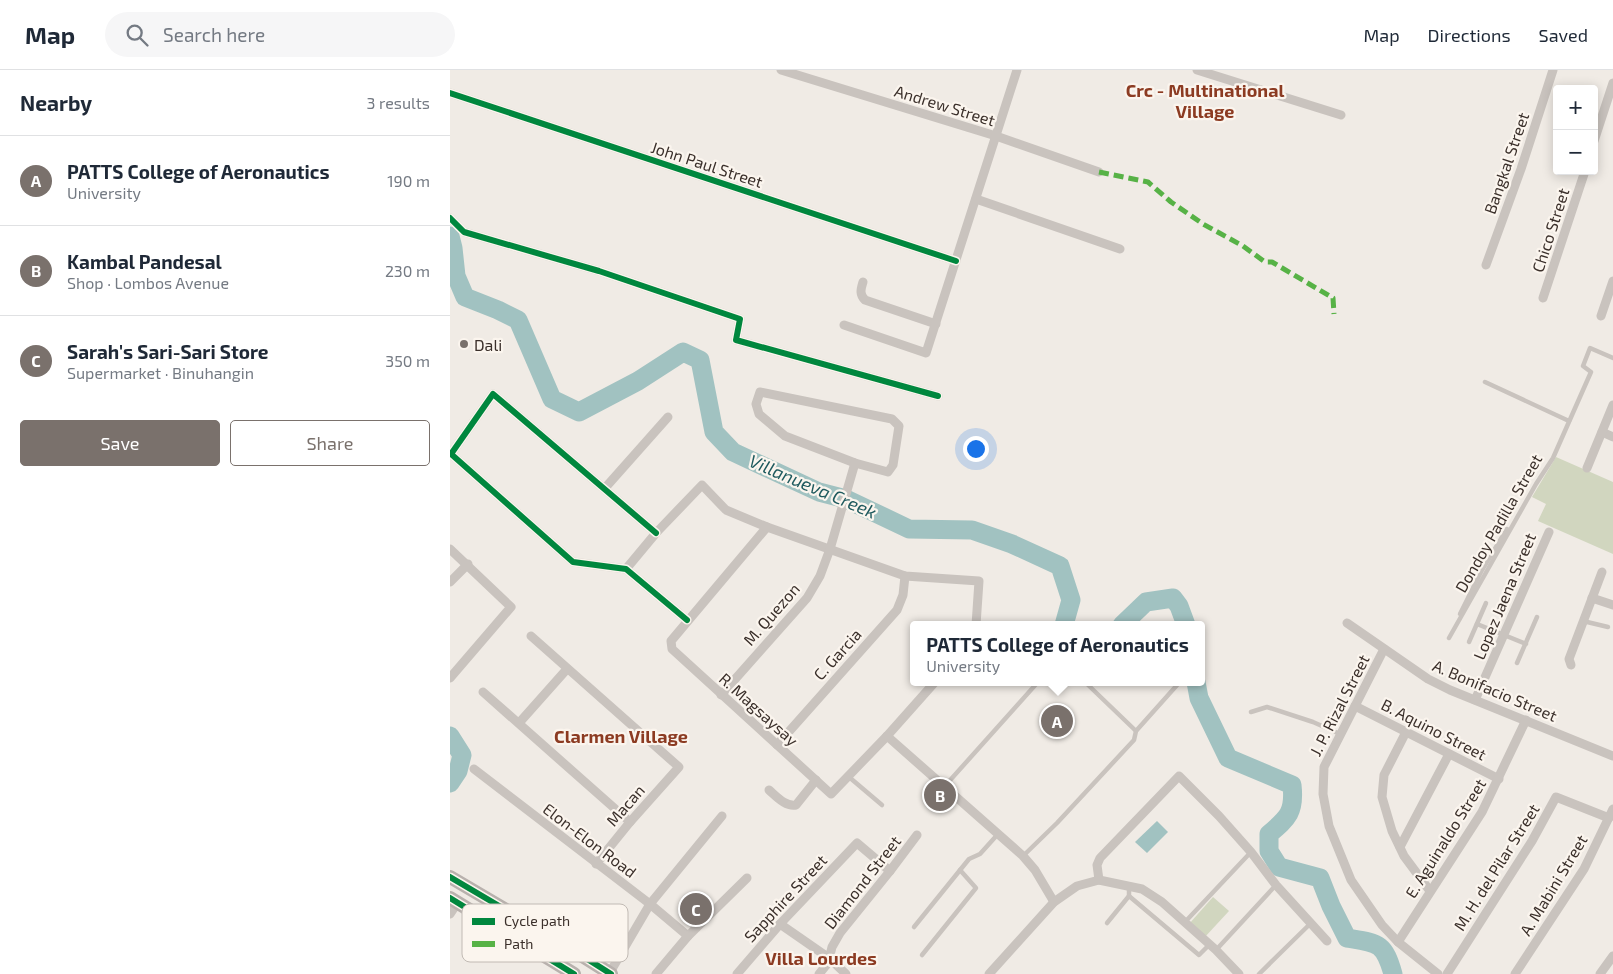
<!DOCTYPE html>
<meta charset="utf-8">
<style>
:root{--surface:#fff;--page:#f6f6f7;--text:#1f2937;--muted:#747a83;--line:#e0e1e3;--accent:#7a716c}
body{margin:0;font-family:"Exo 2",sans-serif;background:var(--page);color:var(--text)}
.controls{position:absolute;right:15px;top:15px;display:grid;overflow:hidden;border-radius:5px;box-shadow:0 2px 12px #0003}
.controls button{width:45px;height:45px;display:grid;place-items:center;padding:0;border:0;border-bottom:1px solid var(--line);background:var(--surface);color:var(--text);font:25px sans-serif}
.you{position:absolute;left:525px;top:378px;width:18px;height:18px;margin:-12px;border:4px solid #fff;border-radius:50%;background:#1a73e8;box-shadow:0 0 0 8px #1a73e833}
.badge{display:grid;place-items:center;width:32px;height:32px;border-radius:50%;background:var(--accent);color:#fff;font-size:16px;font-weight:700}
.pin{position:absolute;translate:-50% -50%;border:2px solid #fff;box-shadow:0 1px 5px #0006}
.popup{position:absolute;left:460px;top:551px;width:295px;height:65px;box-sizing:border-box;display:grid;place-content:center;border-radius:5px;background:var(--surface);filter:drop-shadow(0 1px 4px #0005);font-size:16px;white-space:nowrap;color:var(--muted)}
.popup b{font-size:19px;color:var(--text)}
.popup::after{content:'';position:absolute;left:50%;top:100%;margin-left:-10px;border:10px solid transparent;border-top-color:var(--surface)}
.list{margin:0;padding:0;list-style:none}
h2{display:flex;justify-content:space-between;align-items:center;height:65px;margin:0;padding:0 20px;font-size:21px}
h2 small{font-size:16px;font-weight:400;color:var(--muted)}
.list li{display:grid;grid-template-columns:32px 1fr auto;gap:15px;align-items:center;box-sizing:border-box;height:90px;padding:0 20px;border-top:1px solid var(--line)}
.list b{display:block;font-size:19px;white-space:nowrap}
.list p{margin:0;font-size:16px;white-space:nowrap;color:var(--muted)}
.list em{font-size:16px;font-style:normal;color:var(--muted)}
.actions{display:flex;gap:10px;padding:15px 20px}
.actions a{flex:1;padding:11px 0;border:1px solid var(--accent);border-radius:5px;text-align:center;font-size:18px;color:var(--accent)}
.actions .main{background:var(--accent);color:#fff}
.icon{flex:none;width:28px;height:28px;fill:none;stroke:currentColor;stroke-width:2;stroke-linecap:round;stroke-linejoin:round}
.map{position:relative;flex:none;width:1163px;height:904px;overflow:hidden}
header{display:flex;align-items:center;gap:30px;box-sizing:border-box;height:70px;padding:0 25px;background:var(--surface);border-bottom:1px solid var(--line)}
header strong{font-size:24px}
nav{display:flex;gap:28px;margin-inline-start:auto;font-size:18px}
.search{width:350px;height:45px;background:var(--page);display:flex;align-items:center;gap:12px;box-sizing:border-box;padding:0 18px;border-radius:28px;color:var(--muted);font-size:19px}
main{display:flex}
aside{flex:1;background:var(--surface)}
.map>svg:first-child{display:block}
.green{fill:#d1d6bf}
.water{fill:#a1c2c1}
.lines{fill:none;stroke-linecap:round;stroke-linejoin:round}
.river{stroke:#a1c2c1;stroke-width:19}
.service{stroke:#c9c3be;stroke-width:4.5}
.minor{stroke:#c9c3be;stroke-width:9}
.primary{stroke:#b8b1ad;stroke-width:14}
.quiet{stroke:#57b246;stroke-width:5;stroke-dasharray:10 5;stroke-linecap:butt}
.cycleway-casing{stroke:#fbf5ee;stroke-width:9}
.cycleway{stroke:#00873e;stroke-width:6}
.poi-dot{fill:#7a716c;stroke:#fbf5ee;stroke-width:2}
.labels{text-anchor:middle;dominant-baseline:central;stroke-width:4.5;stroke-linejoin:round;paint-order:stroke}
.street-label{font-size:16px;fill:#3b302b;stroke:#fbf5ee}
.poi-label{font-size:16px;fill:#3b302b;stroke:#fbf5ee;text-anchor:start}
.neighbourhood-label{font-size:18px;font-weight:bold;fill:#8c3b22;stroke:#fbf5ee}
.water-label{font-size:18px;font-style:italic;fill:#1f5a5e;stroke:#fbf5ee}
.key{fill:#fbf5ee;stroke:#c1bab4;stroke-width:1}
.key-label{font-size:14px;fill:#3b302b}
</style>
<header>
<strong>Map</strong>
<div class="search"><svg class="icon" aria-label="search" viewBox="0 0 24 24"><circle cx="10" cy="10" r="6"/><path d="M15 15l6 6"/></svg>Search here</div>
<nav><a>Map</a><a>Directions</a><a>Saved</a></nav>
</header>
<main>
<aside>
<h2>Nearby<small>3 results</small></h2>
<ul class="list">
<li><span class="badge">A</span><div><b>PATTS College of Aeronautics</b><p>University</p></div><em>190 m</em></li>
<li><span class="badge">B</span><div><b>Kambal Pandesal</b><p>Shop · Lombos Avenue</p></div><em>230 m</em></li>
<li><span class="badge">C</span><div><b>Sarah's Sari-Sari Store</b><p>Supermarket · Binuhangin</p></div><em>350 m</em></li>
</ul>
<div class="actions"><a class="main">Save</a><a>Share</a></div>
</aside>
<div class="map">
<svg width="1163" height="904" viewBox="0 0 1163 904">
<rect width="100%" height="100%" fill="#f0ebe5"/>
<!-- green -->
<g class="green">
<path d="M 1106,387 L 1163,412 L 1163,484 L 1088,451 L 1096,434 L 1082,427 Z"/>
<path d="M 763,827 L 779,841 L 754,868 L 739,854 Z"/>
</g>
<!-- water -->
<path class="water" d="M 707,751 L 718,762 L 697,783 L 685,772 Z"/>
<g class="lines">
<!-- river -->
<g class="river">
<path d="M 0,166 L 3,178 L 6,206 L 15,227 L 48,240 L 68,250 L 102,329 L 129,342 L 188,311 L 233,282 L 250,290 L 264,362 L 283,382 L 369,422 L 396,429 L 459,459 L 522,460 L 562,474 L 610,496 L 621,530 L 614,555"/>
<path d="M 672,555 L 696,532 L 723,528 L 729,536 L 736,555"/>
<path d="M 746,612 L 749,628 L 778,688 L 842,715 C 845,742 838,748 819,764 L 819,781 L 829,797 L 870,808 L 881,836 L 897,868 C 928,873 934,872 943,904"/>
<path d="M 0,666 L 12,685 L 8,701 L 0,713"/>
</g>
<!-- service -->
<g class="service">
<path d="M 1035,312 L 1119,351"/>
<path d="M 1010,544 L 1032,500 L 1057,459"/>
<path d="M 1133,551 L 1158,557"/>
<path d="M 1027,554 L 1076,574"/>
<path d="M 999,568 L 1086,414 L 1103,388 L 1141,302 L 1133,296 L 1140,278 L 1163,288"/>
<path d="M 1019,572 L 1036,533"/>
<path d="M 1067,593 L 1087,547"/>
<path d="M 635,612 L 686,661"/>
<path d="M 801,642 L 817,637 L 863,652 L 890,664"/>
<path d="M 399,707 L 432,735"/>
<path d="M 494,717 L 588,612"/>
<path d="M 573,786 L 607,753 L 684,670 L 686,661 L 728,614"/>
<path d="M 679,816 L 679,826 L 749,885 L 760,874"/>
<path d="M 735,852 L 801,782"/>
<path d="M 657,853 L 679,826"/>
<path d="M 464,857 L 519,789 L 530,784 L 548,764"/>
<path d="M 766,880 L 826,815"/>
<path d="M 472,885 L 526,818 L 510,800"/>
<path d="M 809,904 L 861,853"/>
</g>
<!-- minor -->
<g class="minor">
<path d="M 331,0 L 546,66 L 649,102"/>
<path d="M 747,0 L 891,45"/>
<path d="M 0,23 L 506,191"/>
<path d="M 1144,71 L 1163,13"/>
<path d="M 526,129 L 670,179"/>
<path d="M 0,148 L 14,162 L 149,201 L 290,249 L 286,270 L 488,326"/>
<path d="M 1036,195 L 1071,99 L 1103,0"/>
<path d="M 413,212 C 411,219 409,224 415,230 L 486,254"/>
<path d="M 1093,228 L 1135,101"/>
<path d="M 1151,246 L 1163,211"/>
<path d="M 394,255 L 476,283 L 567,0"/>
<path d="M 310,322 L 442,349 L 449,356 L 443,395 L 438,402 L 405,393 L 335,366 L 309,344 L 306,334 Z"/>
<path d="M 1152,362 L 1163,367"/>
<path d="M 1137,398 L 1163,335"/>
<path d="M 155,418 L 218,347"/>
<path d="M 317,457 L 221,571 L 222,579 L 381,724 L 437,666 L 485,612"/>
<path d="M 206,463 L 43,324 L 1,384 L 123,492 L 176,499 L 237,550"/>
<path d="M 0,479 L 61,537 L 0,608"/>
<path d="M 176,499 L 206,463 L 252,415 L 276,440 L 317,457 L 455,506 L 529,511 L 526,555"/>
<path d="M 0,512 L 18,494"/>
<path d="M 1142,528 L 1163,535"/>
<path d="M 897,553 L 978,609 L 1000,620 L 1163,686"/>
<path d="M 81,566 L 229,697 L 180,752 L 146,794"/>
<path d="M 934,579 L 874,697 L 873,724 L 879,756 L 901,810 L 932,855 L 948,872 L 988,904"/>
<path d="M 1121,595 L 1119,589 L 1152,502"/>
<path d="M 33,622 L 180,752"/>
<path d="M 271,625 L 357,528 L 370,506 L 380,479 L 405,393"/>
<path d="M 1025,630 L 1099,462"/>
<path d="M 905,636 L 1049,709"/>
<path d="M 69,653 L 117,599"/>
<path d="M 956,662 L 934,705 L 932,727 L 942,761 L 954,786 L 980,821"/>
<path d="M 437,666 L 573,786 L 585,800 L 604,832"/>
<path d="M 327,675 L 447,540 L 453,525 L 455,506"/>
<path d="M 24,699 L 200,834 L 238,866"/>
<path d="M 319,720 C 327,727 336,737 346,735 L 366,710"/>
<path d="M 950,777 L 999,684"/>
<path d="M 649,810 L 647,795 L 650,788 L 729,706 L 769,746 L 801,782 L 826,815 L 877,871"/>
<path d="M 0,844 L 8,832"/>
<path d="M 330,854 L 379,888 L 396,904"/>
<path d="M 948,872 L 1032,742 L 1076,650"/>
<path d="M 159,904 L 200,834 L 272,746"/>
<path d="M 206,904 L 238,866 L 297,808"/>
<path d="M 287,904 L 330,854 L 407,773 L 440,801"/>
<path d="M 369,904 L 378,893 L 382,877 L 390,863 L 440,801 L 467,765"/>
<path d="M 539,904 L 604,832 L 627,816 L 649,810 L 692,819 L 712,832 L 766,880 L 789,904"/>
<path d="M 997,904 L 1082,771 L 1106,727 L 1159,748"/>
<path d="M 1065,904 L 1134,799 L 1163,739"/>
<path d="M 1150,904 L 1163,886"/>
</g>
<!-- primary -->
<g class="primary">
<path d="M 0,807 L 112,873 L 161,904"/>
<path d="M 0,828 L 124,904"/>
</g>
<!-- quiet -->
<path class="quiet" d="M 649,102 L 698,112 L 721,132 L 753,154 L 793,176 L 815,192 L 822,192 L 883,228 L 884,244"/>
<!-- cycleway casing -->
<g class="cycleway-casing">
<g id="cycleway">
<path d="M 0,23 L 506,191"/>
<path d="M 0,148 L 14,162 L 149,201 L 290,249 L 286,270 L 488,326"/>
<path d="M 206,463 L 43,324 L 1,384 L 123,492 L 176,499 L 237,550"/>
<path d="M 0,807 L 112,873 L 161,904"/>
<path d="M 0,828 L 124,904"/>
</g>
</g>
<!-- cycleway -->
<use href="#cycleway" class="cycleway"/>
</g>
<!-- markers -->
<circle class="poi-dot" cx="14" cy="274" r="5"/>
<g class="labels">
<!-- street labels -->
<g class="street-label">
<text transform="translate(495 35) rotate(17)">Andrew Street</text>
<text transform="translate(1056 93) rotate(-71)">Bangkal Street</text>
<text transform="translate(257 94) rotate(18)">John Paul Street</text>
<text transform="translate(1100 160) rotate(-72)">Chico Street</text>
<text transform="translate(1048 453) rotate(-60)">Dondoy Padilla Street</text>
<text transform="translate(1054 526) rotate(-67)">Lopez Jaena Street</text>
<text transform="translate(321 544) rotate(-49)">M. Quezon</text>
<text transform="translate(387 584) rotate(-48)">C. Garcia</text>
<text transform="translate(1045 620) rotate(23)">A. Bonifacio Street</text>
<text transform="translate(889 635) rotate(-63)">J. P. Rizal Street</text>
<text transform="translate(309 639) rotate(42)">R. Magsaysay</text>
<text transform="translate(984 659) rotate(27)">B. Aquino Street</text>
<text transform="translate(175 735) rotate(-49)">Macan</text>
<text transform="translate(995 768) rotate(-58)">E. Aguinaldo Street</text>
<text transform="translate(140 770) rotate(37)">Elon-Elon Road</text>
<text transform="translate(1046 797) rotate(-58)">M. H. del Pilar Street</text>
<text transform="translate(412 812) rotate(-52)">Diamond Street</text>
<text transform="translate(1103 815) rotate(-59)">A. Mabini Street</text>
<text transform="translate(335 828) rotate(-47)">Sapphire Street</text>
</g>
<!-- poi labels -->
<g class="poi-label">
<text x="24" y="274">Dali</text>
</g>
<!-- neighbourhood labels -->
<g class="neighbourhood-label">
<text x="755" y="20">Crc - Multinational<tspan x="755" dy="21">Village</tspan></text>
<text x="171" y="666">Clarmen Village</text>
<text x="371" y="888">Villa Lourdes</text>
</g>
<!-- water labels -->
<g class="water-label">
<text transform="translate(363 416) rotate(23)">Villanueva Creek</text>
</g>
</g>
<!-- legend -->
<rect x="12" y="834" width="166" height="58" rx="8" class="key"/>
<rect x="22" y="848" width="23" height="7" fill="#00873e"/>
<rect x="22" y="871" width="23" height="6" fill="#57b246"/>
<g class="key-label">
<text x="54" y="856">Cycle path</text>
<text x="54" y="879">Path</text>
</g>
</svg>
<div class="controls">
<button>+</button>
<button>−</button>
</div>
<div class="you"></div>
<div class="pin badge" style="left:607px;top:651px">A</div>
<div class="popup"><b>PATTS College of Aeronautics</b>University</div>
<div class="pin badge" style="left:490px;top:725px">B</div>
<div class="pin badge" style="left:246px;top:839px">C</div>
</div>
</main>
